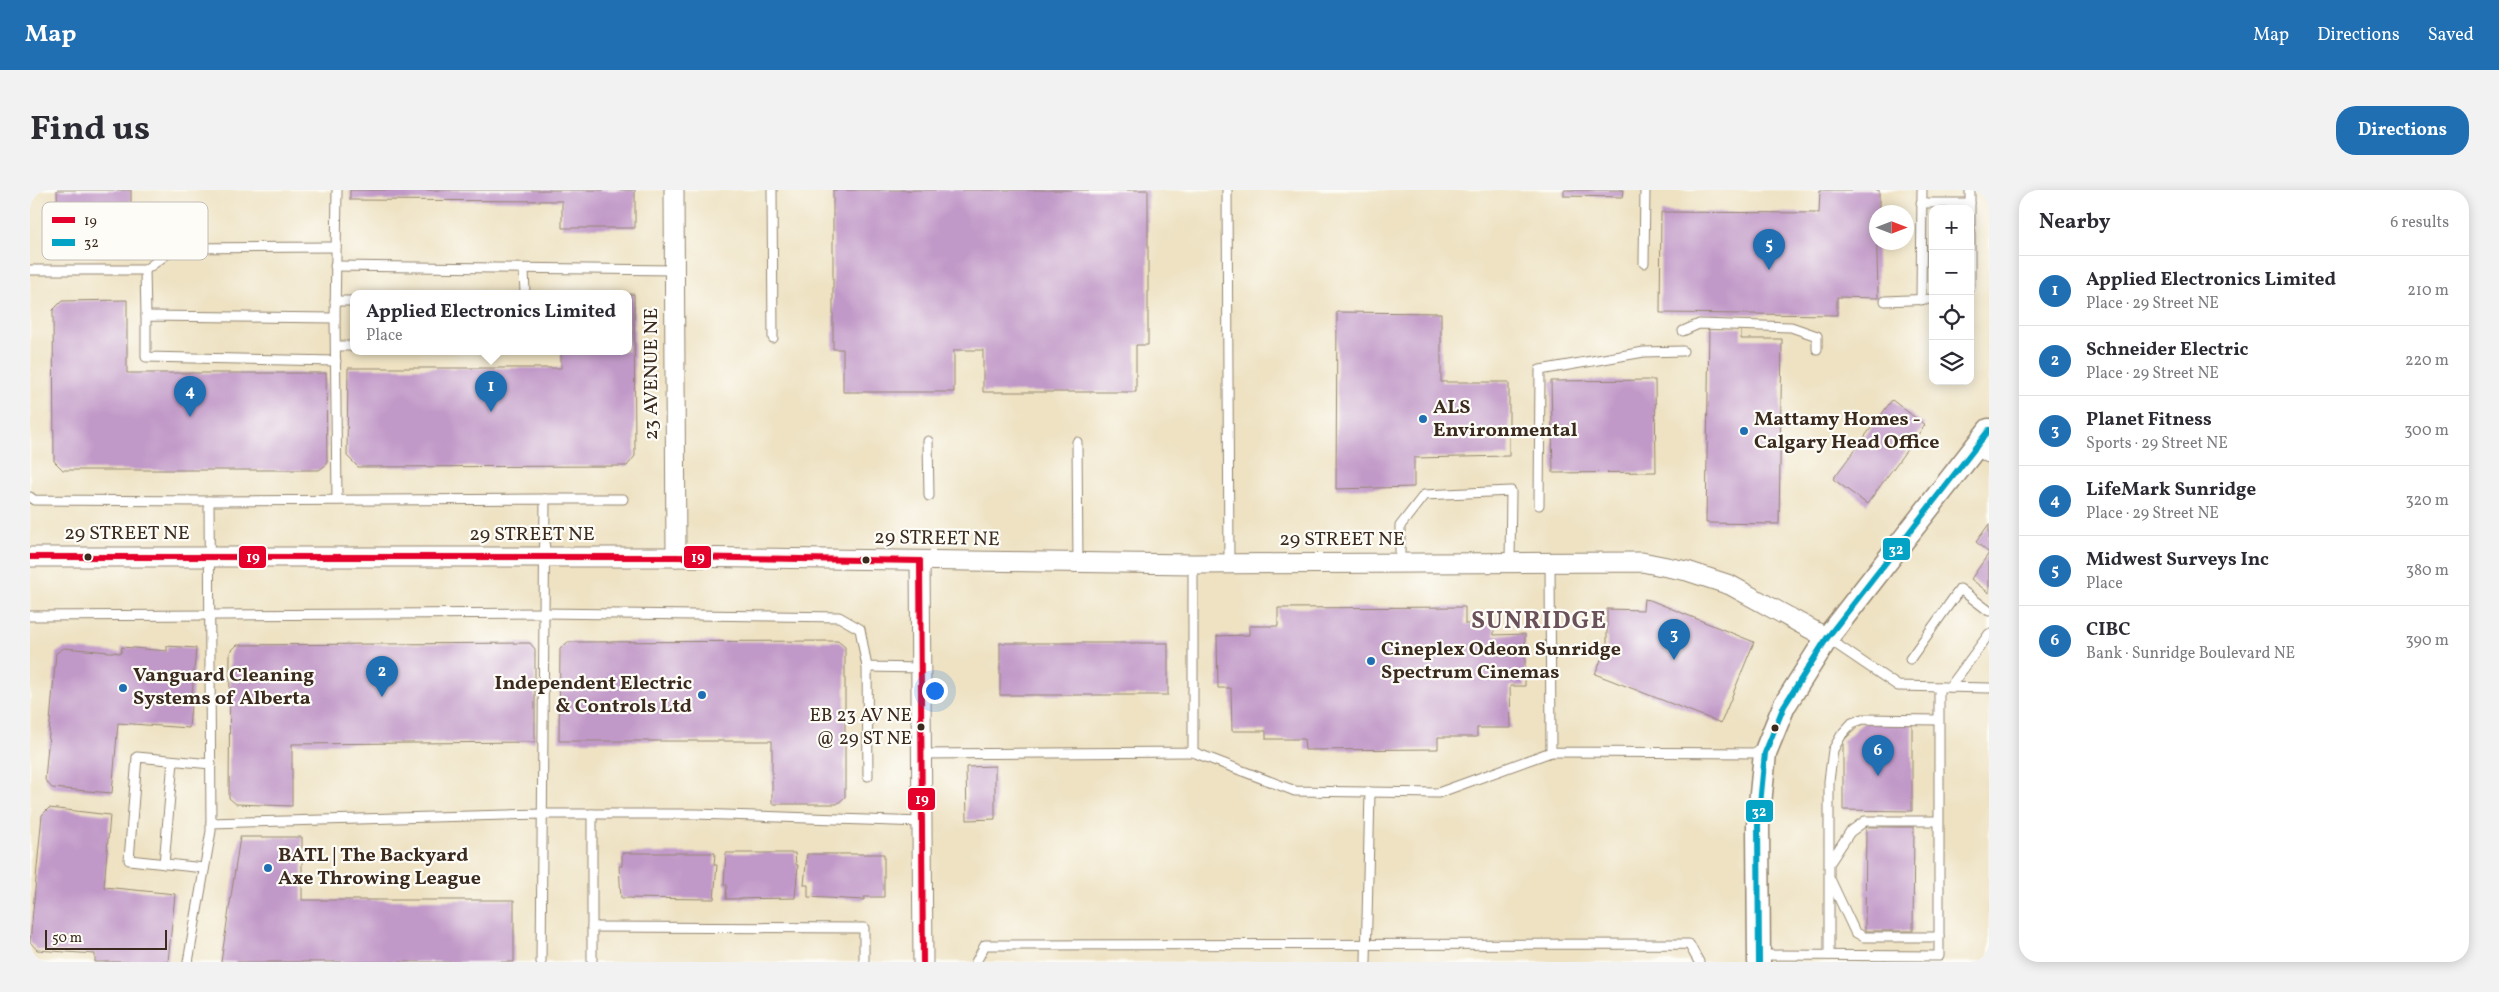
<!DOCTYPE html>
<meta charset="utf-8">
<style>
:root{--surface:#fff;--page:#f2f2f3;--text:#2b2b33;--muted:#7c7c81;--line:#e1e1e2;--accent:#1f6fb2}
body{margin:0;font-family:Vollkorn,serif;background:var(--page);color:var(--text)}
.controls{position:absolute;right:15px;top:15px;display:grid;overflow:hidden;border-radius:10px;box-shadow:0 2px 12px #0003}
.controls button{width:45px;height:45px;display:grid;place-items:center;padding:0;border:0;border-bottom:1px solid var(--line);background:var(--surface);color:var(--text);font:25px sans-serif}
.compass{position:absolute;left:1839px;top:15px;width:45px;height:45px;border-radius:50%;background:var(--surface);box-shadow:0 2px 12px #0003;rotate:90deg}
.scale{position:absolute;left:15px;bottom:12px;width:122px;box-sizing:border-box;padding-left:5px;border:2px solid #3b2a1e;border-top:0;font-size:14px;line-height:18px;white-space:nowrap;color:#3b2a1e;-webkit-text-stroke:4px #fdfcf7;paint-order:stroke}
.you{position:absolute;left:904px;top:500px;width:18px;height:18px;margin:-12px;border:4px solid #fff;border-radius:50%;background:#1a73e8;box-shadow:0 0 0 8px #1a73e833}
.badge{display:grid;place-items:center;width:32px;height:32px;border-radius:50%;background:var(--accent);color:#fff;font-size:16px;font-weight:700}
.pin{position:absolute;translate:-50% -41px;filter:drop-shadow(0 1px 2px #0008)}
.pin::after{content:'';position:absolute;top:26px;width:18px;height:15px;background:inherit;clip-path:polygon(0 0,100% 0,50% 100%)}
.popup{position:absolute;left:320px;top:100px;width:282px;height:65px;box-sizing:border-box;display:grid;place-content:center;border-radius:10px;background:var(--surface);filter:drop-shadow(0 1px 4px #0005);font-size:16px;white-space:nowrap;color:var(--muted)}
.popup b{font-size:19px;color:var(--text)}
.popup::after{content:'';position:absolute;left:50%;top:100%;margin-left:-10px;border:10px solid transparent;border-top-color:var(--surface)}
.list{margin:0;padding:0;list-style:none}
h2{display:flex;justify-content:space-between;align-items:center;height:65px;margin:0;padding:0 20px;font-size:21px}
h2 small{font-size:16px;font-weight:400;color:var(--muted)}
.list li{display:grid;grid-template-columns:32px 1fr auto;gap:15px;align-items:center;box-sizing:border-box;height:70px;padding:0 20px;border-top:1px solid var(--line)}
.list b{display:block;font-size:19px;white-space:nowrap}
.list p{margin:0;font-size:16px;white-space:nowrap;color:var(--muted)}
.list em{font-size:16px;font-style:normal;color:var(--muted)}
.icon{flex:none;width:28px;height:28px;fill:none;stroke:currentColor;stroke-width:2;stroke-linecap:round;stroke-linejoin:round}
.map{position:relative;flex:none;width:1959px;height:772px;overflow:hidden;border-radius:20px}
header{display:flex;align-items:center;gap:30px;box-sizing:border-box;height:70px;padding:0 25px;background:var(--accent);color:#fff}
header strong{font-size:24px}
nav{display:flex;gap:28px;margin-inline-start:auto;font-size:18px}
.intro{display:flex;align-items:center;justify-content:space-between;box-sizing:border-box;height:120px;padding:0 30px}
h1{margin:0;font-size:35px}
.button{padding:12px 22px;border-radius:20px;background:var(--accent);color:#fff;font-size:18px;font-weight:700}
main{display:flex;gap:30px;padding:0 30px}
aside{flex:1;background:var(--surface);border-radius:20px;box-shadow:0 2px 12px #0003}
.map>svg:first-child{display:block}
.building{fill:#c199c8}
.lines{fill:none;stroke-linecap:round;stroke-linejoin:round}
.service-casing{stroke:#948670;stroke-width:11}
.minor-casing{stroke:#948670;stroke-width:21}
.tertiary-casing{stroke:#948670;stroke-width:25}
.service{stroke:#fff;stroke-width:9}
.minor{stroke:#fff;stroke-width:19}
.tertiary{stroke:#fff;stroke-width:22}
.bus-1-casing{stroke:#fdfcf7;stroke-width:10}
.bus-2-casing{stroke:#fdfcf7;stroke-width:10}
.bus-1{stroke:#e4002b;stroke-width:6}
.bus-2{stroke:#03a3c5;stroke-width:6}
.poi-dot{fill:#1f6fb2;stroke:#fdfcf7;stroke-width:2}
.bus-dot{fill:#3b2a1e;stroke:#fdfcf7;stroke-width:2}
.labels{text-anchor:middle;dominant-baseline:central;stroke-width:4.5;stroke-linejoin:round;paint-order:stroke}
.bus-label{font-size:19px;fill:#3b2a1e;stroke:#fdfcf7;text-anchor:end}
.street-label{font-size:20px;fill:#3b2a1e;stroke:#fdfcf7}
.poi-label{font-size:20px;font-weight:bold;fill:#3b2a1e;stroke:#fdfcf7;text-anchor:start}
.district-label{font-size:25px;font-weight:bold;letter-spacing:1px;fill:#6a515a;stroke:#fdfcf7}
.key{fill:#fdfcf7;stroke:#c3bdb6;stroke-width:1}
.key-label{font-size:14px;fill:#3b2a1e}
.line-badge{stroke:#fdfcf7;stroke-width:2}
.badge-label{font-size:14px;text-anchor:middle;font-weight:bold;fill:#fff}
</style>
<header>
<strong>Map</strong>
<nav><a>Map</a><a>Directions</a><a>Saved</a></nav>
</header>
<div class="intro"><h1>Find us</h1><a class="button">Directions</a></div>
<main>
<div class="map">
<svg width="1959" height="772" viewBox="0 0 1959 772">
<rect width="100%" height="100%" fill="#fdfcf7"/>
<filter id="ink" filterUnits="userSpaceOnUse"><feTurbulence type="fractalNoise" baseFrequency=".02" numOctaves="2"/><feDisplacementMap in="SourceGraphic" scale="10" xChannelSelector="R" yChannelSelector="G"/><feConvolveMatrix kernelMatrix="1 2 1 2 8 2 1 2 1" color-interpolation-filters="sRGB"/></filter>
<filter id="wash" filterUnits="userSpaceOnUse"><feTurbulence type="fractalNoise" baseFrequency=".0096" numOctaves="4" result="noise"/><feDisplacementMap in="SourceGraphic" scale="20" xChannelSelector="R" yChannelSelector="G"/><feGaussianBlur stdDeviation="1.12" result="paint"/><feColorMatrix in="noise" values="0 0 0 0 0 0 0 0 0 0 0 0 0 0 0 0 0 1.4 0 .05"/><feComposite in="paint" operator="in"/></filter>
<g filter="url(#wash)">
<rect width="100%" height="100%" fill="#eee2c3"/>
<g id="blocks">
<!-- building -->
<g class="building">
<path d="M 27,0 L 101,0 L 101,40 L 37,40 L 28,31 Z"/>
<path d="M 320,0 L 605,0 L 605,38 L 532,38 L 532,11 L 320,10 Z"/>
<path d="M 803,0 L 1118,0 L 1118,155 L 1106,155 L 1106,202 L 953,202 L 953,160 L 924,160 L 924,202 L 813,202 L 813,159 L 803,159 Z"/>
<path d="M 1534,0 L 1594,0 L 1593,7 L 1534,6 Z"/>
<path d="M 1790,0 L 1849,0 L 1849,22 L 1846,22 L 1848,108 L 1807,107 L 1807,125 L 1630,123 L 1631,22 L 1789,23 Z"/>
<path d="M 598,104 L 604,104 L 605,266 L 597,276 L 328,277 L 317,266 L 318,178 L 531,178 L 531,161 L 598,161 Z"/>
<path d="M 97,110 L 97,183 L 296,183 L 297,274 L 289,280 L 33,280 L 24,271 L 23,120 L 32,111 Z"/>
<path d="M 1307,122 L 1411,123 L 1411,192 L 1479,192 L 1479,266 L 1384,268 L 1384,297 L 1306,299 Z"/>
<path d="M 1679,137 L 1711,138 L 1711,149 L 1752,149 L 1749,334 L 1676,333 Z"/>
<path d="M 1625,190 L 1626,282 L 1523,283 L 1521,191 Z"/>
<path d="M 1862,210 L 1895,235 L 1837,314 L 1803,289 Z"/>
<path d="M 1959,334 L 1959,363 L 1946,352 Z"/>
<path d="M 1959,363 L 1959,403 L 1941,389 Z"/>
<path d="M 1614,409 L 1620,410 L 1724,452 L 1691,533 L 1565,484 L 1577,456 L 1577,419 L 1613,420 Z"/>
<path d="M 1435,417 L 1435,434 L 1464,434 L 1464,445 L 1495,444 L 1495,496 L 1480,496 L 1481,538 L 1447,538 L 1447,547 L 1408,547 L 1408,559 L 1275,560 L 1274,549 L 1236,549 L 1236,541 L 1202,541 L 1201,498 L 1188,498 L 1187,446 L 1219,445 L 1219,436 L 1248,436 L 1248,418 Z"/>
<path d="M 808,451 L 815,457 L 815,607 L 807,614 L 742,614 L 742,551 L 529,551 L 530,459 L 538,452 Z"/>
<path d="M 500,453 L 505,459 L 505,552 L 262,554 L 262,616 L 206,614 L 199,608 L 200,462 L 207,455 Z"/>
<rect x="970" y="453" width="168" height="52"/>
<path d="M 137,456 L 166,458 L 159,538 L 88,533 L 82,603 L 22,598 L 15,590 L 26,463 L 34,458 L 91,463 L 92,457 L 137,461 Z"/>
<path d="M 1833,532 L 1882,533 L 1882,621 L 1813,620 L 1813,551 Z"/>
<path d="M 965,576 L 965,629 L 937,630 L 936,577 Z"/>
<path d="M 19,618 L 80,625 L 74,697 L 145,704 L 138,772 L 65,772 L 65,764 L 7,760 L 0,752 L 12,625 Z"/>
<path d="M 1836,637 L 1884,637 L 1883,741 L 1835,741 Z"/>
<path d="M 210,647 L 272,647 L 272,710 L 484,710 L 484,772 L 191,772 Z"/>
<path d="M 592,663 L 685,663 L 684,675 L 687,675 L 684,709 L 591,708 L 589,676 L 592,676 Z"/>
<path d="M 696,663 L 765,663 L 766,675 L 768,675 L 765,708 L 696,709 L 697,695 L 694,695 Z"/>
<path d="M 777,664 L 854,664 L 854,707 L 834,707 L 834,710 L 778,707 L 778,695 L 774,695 Z"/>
</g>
</g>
</g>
<g filter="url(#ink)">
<use href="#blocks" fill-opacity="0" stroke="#948670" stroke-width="1"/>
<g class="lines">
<!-- service casing -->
<g class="service-casing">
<g id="service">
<path d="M 307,0 L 305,128 L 307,310"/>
<path d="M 742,0 L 743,148"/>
<path d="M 1197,0 L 1199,374"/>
<path d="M 1940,0 L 1940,97"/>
<path d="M 1891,13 L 1940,13"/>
<path d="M 1614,73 L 1615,0"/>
<path d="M 305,76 L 644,80"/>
<path d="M 0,80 L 115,80 L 145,58 L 306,57"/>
<path d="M 115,80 L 116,126"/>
<path d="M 494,80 L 495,103"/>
<path d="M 1891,110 L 1892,0"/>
<path d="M 305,111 L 324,111"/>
<path d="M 1855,111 L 1903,109"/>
<path d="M 305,128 L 116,126 L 116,167 L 306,171"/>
<path d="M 1653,141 L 1669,134 L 1761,137 L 1787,146 L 1787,159"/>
<path d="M 306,156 L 324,156"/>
<path d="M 898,251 L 899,306"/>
<path d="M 1047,252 L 1048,373"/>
<path d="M 0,307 L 4,310 L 179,311 L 181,641 L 158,772"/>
<path d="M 515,309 L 593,309"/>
<path d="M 179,311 L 515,309 L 511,772"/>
<path d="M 1509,315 L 1510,180 L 1614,162 L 1653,161"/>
<path d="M 1520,371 L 1521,562 L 1734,563"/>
<path d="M 1370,372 L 1370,336 L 1394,305 L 1481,301 L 1480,371"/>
<path d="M 0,426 L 514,423 L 809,427 L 830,439 L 837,477 L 891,478"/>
<path d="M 1797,448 L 1868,496 L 1959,498"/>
<path d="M 1880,469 L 1930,399 L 1959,421"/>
<path d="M 837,477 L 838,586"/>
<path d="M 1920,497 L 1959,444"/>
<path d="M 1163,562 L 1265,601 L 1408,603 L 1521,562"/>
<path d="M 891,564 L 1163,562 L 1163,374"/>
<path d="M 181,633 L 513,624 L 666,624 L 892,632"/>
<path d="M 1801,671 L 1820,642 L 1835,631 L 1908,631"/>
<path d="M 134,674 L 143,571"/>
<path d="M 174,678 L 99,670 L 107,567 L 181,574"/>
<path d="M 1801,691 L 1825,742 L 1834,747 L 1909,747"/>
<path d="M 562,737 L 834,738 L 834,772"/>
<path d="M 1729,765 L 1909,766 L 1909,497"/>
<path d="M 1799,765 L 1799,591 L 1803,560 L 1812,544 L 1822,533 L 1833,529 L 1908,530"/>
<path d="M 562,772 L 562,624"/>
<path d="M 946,772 L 955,755 L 1659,754 L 1669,772"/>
<path d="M 1336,772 L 1340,602"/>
</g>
</g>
<!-- minor casing -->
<g class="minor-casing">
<g id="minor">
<path d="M 644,0 L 646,367"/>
<path d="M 1949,255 L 1959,263"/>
<path d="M 0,367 L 646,367 L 1163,374 L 1612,372 L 1657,381 L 1700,395 L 1797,448"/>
<path d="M 890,371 L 893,772"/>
</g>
</g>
<!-- tertiary casing -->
<g class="tertiary-casing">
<path id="tertiary" d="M 1729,772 L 1728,635 L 1735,563 L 1754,516 L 1797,448 L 1959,240"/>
</g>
<!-- service -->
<use href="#service" class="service"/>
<!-- minor -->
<use href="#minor" class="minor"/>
<!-- tertiary -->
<use href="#tertiary" class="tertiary"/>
<!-- bus-1 casing -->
<g class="bus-1-casing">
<g id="bus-1">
<path d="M 0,367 L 646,367 L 890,371"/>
<path d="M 890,371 L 893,772"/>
</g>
</g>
<!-- bus-2 casing -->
<g class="bus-2-casing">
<path id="bus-2" d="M 1729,772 L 1728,635 L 1735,563 L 1754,516 L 1797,448 L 1959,240"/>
</g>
<!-- bus-1 -->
<use href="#bus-1" class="bus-1"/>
<!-- bus-2 -->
<use href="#bus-2" class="bus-2"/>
</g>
</g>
<!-- markers -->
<g class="poi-dot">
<circle cx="1393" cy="229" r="5"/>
<circle cx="1714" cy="241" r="5"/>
<circle cx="1341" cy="471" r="5"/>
<circle cx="93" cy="498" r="5"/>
<circle cx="672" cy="505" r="5"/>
<circle cx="238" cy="678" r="5"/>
</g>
<g class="bus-dot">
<circle cx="58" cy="367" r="4.5"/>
<circle cx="836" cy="370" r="4.5"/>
<circle cx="891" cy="537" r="4.5"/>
<circle cx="1745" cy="538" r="4.5"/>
</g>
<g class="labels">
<!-- bus labels -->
<g class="bus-label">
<text x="882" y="526">EB 23 AV NE<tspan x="882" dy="23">@ 29 ST NE</tspan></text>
</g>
<!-- street labels -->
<g class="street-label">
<text transform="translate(622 184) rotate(-90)">23 AVENUE NE</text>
<text x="97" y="344">29 STREET NE</text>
<text x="502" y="345">29 STREET NE</text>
<text transform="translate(907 349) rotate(1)">29 STREET NE</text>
<text x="1312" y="350">29 STREET NE</text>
</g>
<!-- poi labels -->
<g class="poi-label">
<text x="1403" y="218">ALS<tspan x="1403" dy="23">Environmental</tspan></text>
<text x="1724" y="230">Mattamy Homes -<tspan x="1724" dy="23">Calgary Head Office</tspan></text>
<text x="1351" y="460">Cineplex Odeon Sunridge<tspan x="1351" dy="23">Spectrum Cinemas</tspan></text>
<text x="103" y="486">Vanguard Cleaning<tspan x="103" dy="23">Systems of Alberta</tspan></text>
<text x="662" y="494" text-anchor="end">Independent Electric<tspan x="662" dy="23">&amp; Controls Ltd</tspan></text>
<text x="248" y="666">BATL | The Backyard<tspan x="248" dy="23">Axe Throwing League</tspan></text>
</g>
<!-- district labels -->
<g class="district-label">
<text x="1509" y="431">SUNRIDGE</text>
</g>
</g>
<!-- legend -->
<rect x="12" y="12" width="166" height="58" rx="8" class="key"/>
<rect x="22" y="27" width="23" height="6" fill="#e4002b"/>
<rect x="22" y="49" width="23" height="7" fill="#03a3c5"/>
<g class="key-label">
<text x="54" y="35">19</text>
<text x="54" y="57">32</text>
</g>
<g class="line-badge">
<rect x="1852" y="347" width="29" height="24" rx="5" fill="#03a3c5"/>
<rect x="208" y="355" width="29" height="24" rx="5" fill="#e4002b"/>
<rect x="653" y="355" width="29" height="24" rx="5" fill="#e4002b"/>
<rect x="877" y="597" width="29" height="24" rx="5" fill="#e4002b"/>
<rect x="1715" y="609" width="29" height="24" rx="5" fill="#03a3c5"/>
</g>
<g class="badge-label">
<text x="1866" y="364">32</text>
<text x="223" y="372">19</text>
<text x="668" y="372">19</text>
<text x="892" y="614">19</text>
<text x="1729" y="626">32</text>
</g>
</svg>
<div class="controls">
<button>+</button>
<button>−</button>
<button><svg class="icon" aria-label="locate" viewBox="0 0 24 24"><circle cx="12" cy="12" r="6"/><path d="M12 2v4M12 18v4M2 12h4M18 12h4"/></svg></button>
<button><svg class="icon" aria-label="layers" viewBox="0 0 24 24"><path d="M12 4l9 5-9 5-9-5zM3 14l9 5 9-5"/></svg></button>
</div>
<svg class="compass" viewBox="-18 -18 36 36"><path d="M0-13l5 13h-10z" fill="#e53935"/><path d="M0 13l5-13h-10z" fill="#7c7c81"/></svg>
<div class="scale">50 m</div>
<div class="you"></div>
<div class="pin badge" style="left:461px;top:222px">1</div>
<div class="popup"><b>Applied Electronics Limited</b>Place</div>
<div class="pin badge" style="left:352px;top:507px">2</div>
<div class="pin badge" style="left:1644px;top:470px">3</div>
<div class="pin badge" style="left:160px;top:227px">4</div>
<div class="pin badge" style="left:1739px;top:80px">5</div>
<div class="pin badge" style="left:1848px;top:586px">6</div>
</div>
<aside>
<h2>Nearby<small>6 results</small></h2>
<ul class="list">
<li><span class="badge">1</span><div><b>Applied Electronics Limited</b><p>Place · 29 Street NE</p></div><em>210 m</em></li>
<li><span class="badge">2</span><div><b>Schneider Electric</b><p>Place · 29 Street NE</p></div><em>220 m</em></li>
<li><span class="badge">3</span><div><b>Planet Fitness</b><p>Sports · 29 Street NE</p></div><em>300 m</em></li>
<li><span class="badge">4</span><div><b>LifeMark Sunridge</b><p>Place · 29 Street NE</p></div><em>320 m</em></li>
<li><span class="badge">5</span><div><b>Midwest Surveys Inc</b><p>Place</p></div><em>380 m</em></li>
<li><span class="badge">6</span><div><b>CIBC</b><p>Bank · Sunridge Boulevard NE</p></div><em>390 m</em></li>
</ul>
</aside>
</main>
